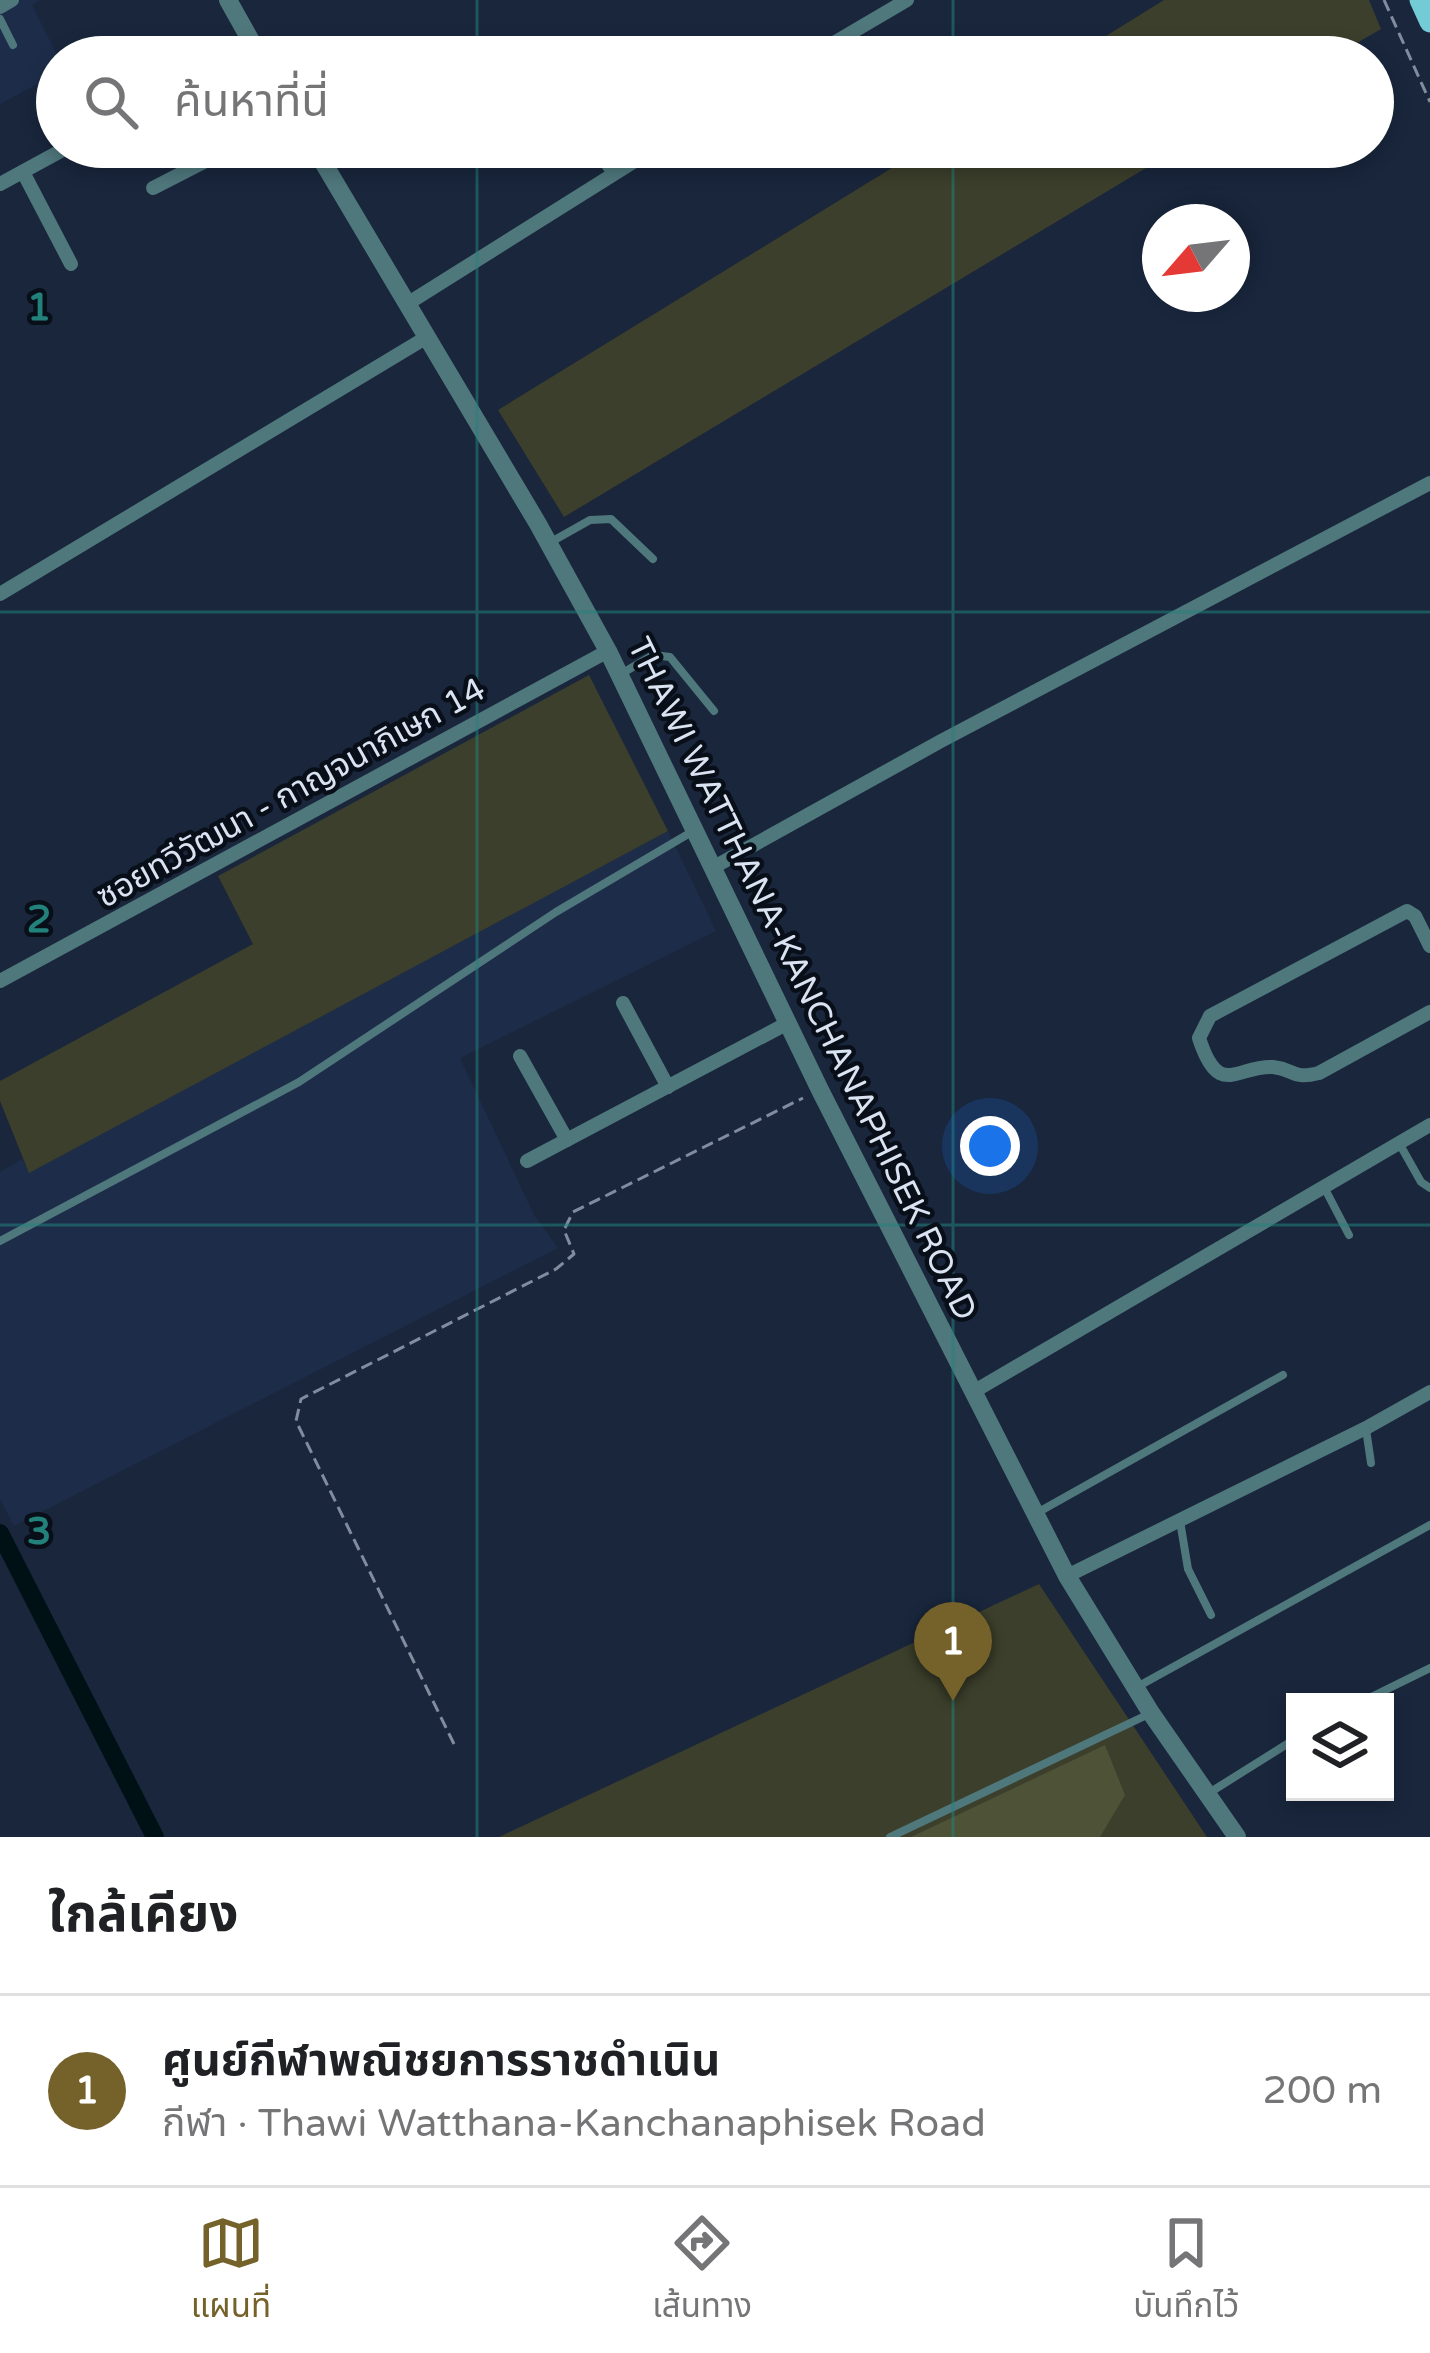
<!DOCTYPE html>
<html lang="th">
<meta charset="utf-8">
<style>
:root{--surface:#fff;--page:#f6f6f6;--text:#202124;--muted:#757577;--line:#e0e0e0;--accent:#75622b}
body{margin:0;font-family:"Varela Round","Noto Sans Thai",sans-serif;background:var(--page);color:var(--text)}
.controls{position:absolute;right:36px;bottom:36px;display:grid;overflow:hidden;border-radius:0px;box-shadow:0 6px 18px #0003}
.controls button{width:108px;height:108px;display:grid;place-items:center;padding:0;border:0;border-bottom:3px solid var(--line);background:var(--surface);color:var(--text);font:60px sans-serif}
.compass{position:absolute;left:1142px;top:204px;width:108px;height:108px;border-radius:50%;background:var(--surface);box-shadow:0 6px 18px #0003;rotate:242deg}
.you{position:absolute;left:990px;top:1146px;width:42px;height:42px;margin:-30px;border:9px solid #fff;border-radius:50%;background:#1a73e8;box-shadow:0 0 0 18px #1a73e833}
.badge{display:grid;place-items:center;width:78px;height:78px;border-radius:50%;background:var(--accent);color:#fff;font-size:39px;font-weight:700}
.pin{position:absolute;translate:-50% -99px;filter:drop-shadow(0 3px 6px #0008)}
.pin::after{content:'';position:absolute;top:63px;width:42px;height:36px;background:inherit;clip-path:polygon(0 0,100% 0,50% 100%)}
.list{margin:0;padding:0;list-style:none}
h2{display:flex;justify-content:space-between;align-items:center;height:156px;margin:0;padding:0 48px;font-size:51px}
h2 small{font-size:39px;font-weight:400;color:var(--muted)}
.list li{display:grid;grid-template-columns:78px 1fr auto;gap:36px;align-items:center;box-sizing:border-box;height:192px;padding:0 48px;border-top:3px solid var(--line)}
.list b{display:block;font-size:45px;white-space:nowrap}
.list p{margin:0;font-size:39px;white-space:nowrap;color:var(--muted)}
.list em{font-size:39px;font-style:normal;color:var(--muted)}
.icon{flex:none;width:66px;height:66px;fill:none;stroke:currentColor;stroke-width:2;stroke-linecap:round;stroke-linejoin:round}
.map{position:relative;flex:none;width:1430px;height:1837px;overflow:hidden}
.search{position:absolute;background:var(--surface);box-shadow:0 6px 18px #0003;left:36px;right:36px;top:36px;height:132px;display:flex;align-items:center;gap:30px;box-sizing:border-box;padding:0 42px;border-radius:66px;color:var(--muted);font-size:45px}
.sheet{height:348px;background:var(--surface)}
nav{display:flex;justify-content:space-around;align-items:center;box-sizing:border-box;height:168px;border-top:3px solid var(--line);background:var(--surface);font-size:33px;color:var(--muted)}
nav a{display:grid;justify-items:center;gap:6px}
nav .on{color:var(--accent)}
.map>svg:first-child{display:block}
.built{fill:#1d2d49}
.green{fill:#3c3f2b}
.forest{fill:#4e5237}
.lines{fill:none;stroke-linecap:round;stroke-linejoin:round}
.canal{stroke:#001116;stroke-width:18}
.path{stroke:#818c9e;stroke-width:3;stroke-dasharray:12 6;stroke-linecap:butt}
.service{stroke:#4f787d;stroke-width:8}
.minor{stroke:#4f787d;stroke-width:14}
.tertiary{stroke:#4f787d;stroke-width:18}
.primary{stroke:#72cbd5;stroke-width:21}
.grid{fill:none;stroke:#23817b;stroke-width:3;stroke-opacity:0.55}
.labels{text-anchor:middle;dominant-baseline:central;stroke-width:9;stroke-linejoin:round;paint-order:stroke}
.street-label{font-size:33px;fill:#dae3f2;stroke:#090f19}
.grid-label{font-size:39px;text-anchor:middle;font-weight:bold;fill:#23817b;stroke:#090f19;stroke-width:9;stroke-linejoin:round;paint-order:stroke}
</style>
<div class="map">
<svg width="1430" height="1837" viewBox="0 0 1430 1837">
<rect width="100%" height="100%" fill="#19263c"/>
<!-- built -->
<g class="built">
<path d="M 0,0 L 40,0 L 32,5 L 58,57 L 57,74 L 0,104 Z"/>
<path d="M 668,831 L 716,931 L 460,1058 L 534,1215 L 558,1248 L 14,1526 L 0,1499 L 0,1172 L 22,1159 L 30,1172 Z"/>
</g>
<!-- green -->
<g class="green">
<path d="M 1164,0 L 1369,0 L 1381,29 L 1333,57 L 1072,57 Z"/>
<path d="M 926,147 L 1181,147 L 564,517 L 498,410 Z"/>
<path d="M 589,675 L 668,831 L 29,1173 L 0,1101 L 0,1081 L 253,944 L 218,876 Z"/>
<path d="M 1039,1584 L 1207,1837 L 499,1837 Z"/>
</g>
<!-- forest -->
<path class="forest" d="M 1105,1745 L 1125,1795 L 1100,1837 L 911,1837 Z"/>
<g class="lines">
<!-- canal -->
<path class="canal" d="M 0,1533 L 155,1837"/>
<!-- path -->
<g class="path">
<path d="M 1384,0 L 1430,102"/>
<path d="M 454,1744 L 296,1421 L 301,1399 L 556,1269 L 574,1254 L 564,1230 L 573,1212 L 803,1098"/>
</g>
<!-- service -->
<g class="service">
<path d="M 0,19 L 13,45"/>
<path d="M 592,147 L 611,174"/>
<path d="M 551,542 L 590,520 L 611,519 L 653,559"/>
<path d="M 621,674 L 653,655 L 670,657 L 714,711"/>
<path d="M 1399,1143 L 1421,1182 L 1430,1188"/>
<path d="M 1325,1189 L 1349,1235"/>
<path d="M 0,1241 L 299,1082 L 556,912 L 695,830"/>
<path d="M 1366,1429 L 1371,1463"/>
<path d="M 1035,1514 L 1283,1375"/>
<path d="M 1180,1521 L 1188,1569 L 1211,1615"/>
<path d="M 1137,1687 L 1430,1525"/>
<path d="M 1361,1702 L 1430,1668"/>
<path d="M 1209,1793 L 1295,1739"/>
<path d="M 890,1837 L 1149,1714"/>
</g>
<!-- minor -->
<g class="minor">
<path d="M 0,7 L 12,0"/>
<path d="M 234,57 L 254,46"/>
<path d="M 810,57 L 907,0"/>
<path d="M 23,172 L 71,264"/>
<path d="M 0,184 L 68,147"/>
<path d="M 153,188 L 233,147"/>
<path d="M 407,304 L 657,147"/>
<path d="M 0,594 L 427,337"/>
<path d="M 714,867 L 941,741 L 1430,483"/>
<path d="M 1430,946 L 1415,916 L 1407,911 L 1210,1016 L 1199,1038 C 1219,1100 1237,1065 1273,1067 C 1295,1069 1291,1080 1319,1073 L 1430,1012"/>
<path d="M 0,981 L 608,651"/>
<path d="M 623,1003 L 668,1087"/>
<path d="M 520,1056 L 567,1140"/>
<path d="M 527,1161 L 788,1023"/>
<path d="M 973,1392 L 1430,1125"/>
<path d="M 1067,1576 L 1366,1428 L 1430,1392"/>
</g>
<!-- tertiary -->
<g class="tertiary">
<path d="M 228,0 L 260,57"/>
<path d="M 314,147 L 538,524 L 608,651 L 820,1090 L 1067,1576 L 1151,1713 L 1237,1837"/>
</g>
<!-- primary -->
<path class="primary" d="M 1420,0 L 1430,22"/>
</g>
<!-- grid -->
<path class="grid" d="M 477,0 L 477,57M 953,0 L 953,57M 477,147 L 477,1837M 953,147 L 953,1837M 0,612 L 1430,612M 0,1225 L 1430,1225"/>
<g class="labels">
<!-- street labels -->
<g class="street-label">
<text transform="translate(291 793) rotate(-29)">ซอยทวีวัฒนา - กาญจนาภิเษก 14</text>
<text transform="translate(802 979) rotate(64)">THAWI WATTHANA-KANCHANAPHISEK ROAD</text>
</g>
</g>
<g class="grid-label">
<text x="39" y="320">1</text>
<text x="39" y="932">2</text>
<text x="39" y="1544">3</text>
</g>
</svg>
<div class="controls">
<button><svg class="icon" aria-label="layers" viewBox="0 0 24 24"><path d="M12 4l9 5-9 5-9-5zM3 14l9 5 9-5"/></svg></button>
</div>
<svg class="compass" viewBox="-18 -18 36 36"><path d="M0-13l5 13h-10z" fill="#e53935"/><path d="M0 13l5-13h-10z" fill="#757577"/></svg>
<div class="you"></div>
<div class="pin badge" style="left:953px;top:1701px">1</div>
<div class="search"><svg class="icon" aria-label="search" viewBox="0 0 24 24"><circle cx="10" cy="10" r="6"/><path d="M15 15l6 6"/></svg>ค้นหาที่นี่</div>
</div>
<section class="sheet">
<h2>ใกล้เคียง<small></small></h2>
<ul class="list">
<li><span class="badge">1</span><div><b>ศูนย์กีฬาพณิชยการราชดำเนิน</b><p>กีฬา · Thawi Watthana-Kanchanaphisek Road</p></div><em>200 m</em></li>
</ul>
</section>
<nav>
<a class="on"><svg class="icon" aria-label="map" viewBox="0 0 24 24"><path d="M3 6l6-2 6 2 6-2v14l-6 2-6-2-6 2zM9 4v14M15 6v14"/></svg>แผนที่</a>
<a><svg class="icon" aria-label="directions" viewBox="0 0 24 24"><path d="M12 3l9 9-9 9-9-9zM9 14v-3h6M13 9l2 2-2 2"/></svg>เส้นทาง</a>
<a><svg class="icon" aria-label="saved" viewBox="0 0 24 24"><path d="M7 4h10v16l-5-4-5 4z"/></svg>บันทึกไว้</a>
</nav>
